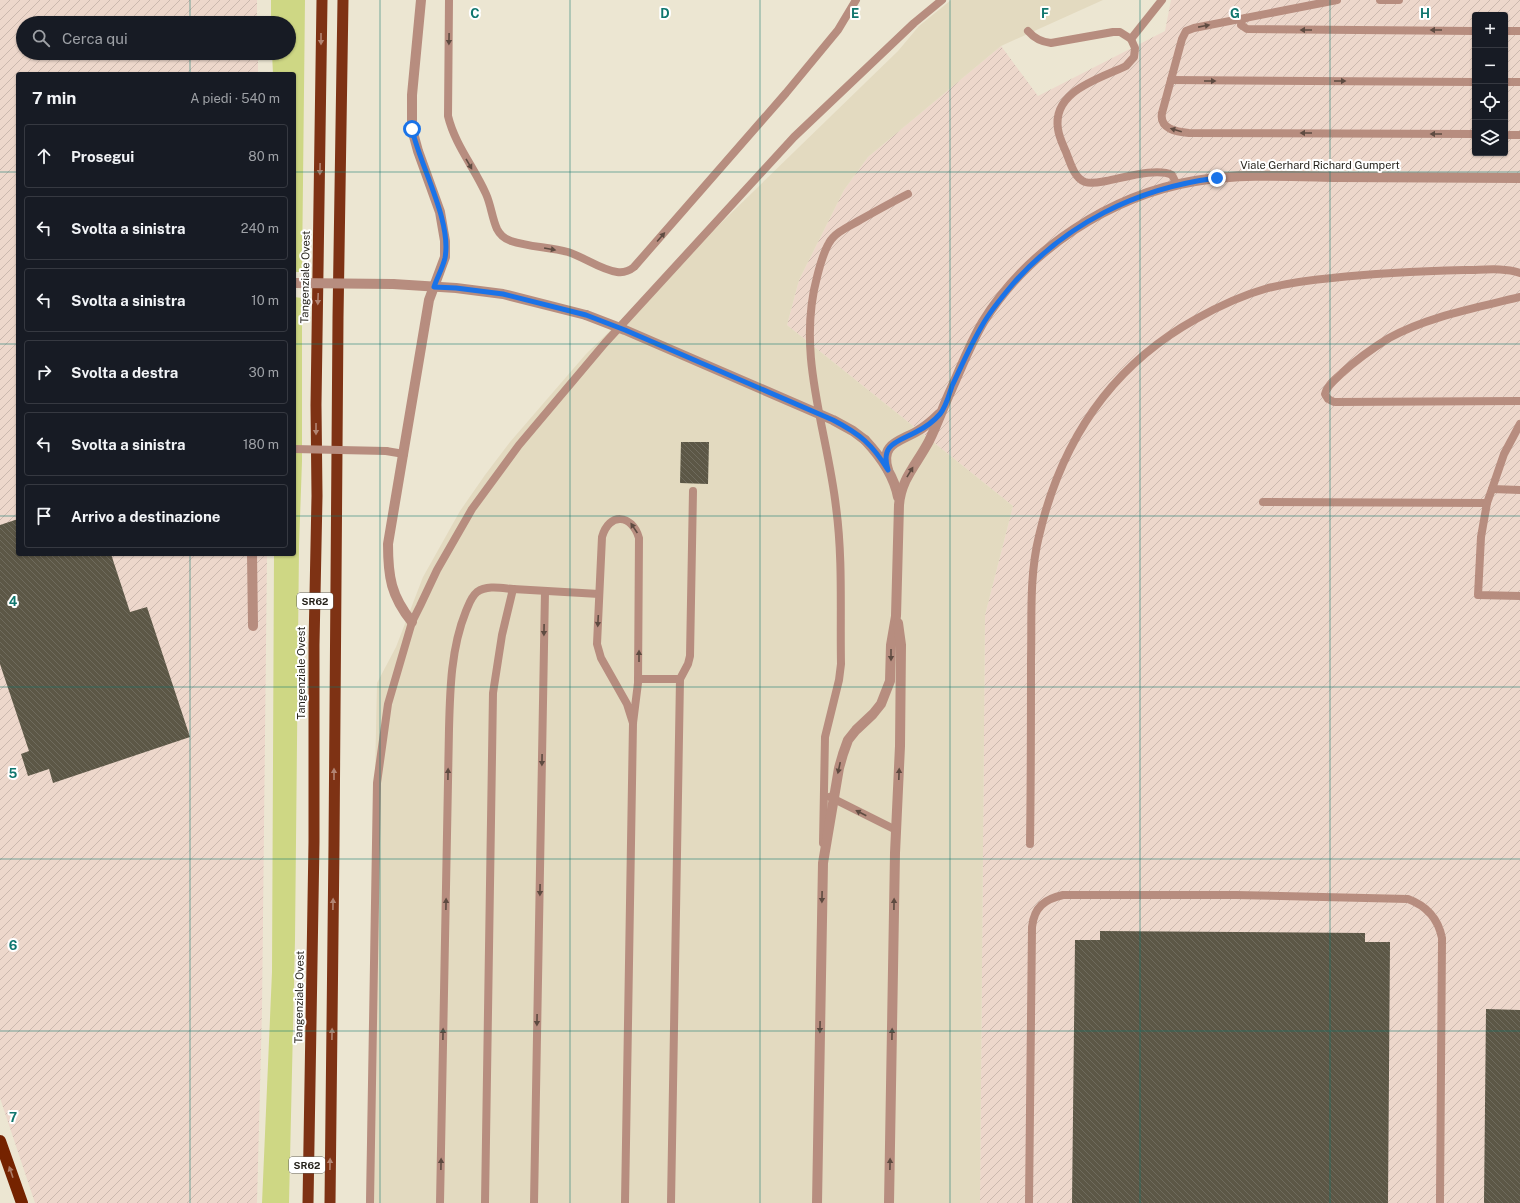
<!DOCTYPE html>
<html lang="it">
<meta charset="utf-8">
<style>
:root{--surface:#171b24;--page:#20242c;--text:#f1f3f6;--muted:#9ea1a6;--line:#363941}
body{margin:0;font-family:"Public Sans",sans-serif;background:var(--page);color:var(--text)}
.controls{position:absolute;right:12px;top:12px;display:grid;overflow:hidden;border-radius:4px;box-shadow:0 1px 3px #0004}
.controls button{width:36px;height:36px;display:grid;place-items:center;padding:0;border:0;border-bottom:1px solid var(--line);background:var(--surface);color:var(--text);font:20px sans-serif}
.stop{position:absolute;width:12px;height:12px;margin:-9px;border:3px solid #1a73e8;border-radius:50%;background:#fff}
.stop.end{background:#1a73e8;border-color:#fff;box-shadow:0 1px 4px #0008}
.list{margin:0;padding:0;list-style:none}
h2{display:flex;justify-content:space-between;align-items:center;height:52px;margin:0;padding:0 16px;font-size:17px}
h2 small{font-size:13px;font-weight:400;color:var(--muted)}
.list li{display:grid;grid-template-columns:26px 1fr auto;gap:12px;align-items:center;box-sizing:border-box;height:64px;margin:0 8px 8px;padding:0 8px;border:1px solid var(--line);border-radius:4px}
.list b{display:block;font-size:15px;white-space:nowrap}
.list em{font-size:13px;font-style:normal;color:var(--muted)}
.icon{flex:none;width:22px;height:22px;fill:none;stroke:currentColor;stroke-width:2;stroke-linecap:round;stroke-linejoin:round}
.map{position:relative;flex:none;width:1520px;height:1203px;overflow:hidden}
.search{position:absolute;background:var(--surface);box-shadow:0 1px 3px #0004;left:16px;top:16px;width:280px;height:44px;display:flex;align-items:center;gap:10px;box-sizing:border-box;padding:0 14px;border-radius:22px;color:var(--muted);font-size:15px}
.panel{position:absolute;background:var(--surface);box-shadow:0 1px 3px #0004;left:16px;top:72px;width:280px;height:484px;border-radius:4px}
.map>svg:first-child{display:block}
.industrial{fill:url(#industrial-furrows);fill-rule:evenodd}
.built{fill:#e3dac0}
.green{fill:#ced784}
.building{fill:url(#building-back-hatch)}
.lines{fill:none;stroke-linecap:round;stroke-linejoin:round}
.service{stroke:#b78d7f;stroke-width:8}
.minor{stroke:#b78d7f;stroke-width:10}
.trunk{stroke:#7e3214;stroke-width:11}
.motorway{stroke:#752300;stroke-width:12}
.service-bridge{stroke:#b78d7f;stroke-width:8}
.minor-bridge{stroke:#b78d7f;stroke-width:10}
.oneway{fill:#5e4b41}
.oneway2{fill:#b28472}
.oneway3{fill:#ac7b66}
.route{stroke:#1a73e8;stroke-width:5}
.grid{fill:none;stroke:#0f766e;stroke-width:1;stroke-opacity:0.55}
.labels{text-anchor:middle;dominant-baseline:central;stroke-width:4;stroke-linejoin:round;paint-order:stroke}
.shield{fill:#fff;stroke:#64625d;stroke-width:1}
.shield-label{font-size:10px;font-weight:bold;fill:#221f18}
.street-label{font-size:11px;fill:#221f18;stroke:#fff}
.grid-label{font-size:13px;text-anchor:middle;font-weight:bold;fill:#0f766e;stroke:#fff;stroke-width:4;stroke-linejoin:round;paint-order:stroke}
</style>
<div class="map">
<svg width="1520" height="1203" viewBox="0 0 1520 1203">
<defs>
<pattern id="industrial-furrows" width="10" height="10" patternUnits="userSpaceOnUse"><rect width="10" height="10" fill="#edd7cb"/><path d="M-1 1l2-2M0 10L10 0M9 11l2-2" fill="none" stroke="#cbb8ae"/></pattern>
<pattern id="building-back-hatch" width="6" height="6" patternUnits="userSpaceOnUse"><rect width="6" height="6" fill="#5c5746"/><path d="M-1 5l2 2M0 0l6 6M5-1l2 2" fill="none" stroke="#6f6b5d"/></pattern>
</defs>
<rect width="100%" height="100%" fill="#ece6d2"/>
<!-- industrial -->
<g class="industrial">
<path d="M 0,0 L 257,0 L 257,23 L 23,23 L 23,53 L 258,53 L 258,74 L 18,74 L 18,554 L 267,554 L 262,1011 L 257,1203 L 35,1203 L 0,1098 Z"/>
<path d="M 1171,0 L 1520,0 L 1520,1203 L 980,1203 L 985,615 L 1013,506 L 787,325 L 799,280 L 844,190 L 868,157 L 1001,46 L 1038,96 L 1165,31 ZM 1475,15 L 1505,15 L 1505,153 L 1475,153 Z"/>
</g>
<!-- built -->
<path class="built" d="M 951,0 L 1103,0 L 1001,46 L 868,157 L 844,190 L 799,280 L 787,325 L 1013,506 L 985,615 L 980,1203 L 366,1203 L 377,683 L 396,647 L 423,577 L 460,511 L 485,475 L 510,442 L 586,354 L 898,51 L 919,26 Z"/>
<!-- green -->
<g class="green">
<path d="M 271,0 L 305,0 L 302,272 L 294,272 L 294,74 L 273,74 L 272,53 L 289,53 L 289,23 L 271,23 Z"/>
<path d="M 294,297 L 302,298 L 302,461 L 299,546 L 295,940 L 289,1203 L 262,1203 L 272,972 L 274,554 L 294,554 Z"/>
</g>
<!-- building -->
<g class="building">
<path d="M 681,442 L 709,442 L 708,484 L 680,483 Z"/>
<path d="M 18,519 L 18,554 L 111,554 L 130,612 L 147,607 L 190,737 L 53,783 L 49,769 L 28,776 L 21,754 L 29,751 L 0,664 L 0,525 Z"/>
<path d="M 1100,931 L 1365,933 L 1365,942 L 1390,942 L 1388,1203 L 1072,1203 L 1075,940 L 1100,940 Z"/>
<path d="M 1486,1009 L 1520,1010 L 1520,1203 L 1484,1203 Z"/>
</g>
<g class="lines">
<!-- service -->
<g class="service">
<path d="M 449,0 L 448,116 C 455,145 474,167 486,194 C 491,205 492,218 497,229 C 500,235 505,239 511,241 C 529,247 549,247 568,252 C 584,257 601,270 617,272 C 623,273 629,271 634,267 L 786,93 L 838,30 L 856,0"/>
<path d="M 1337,0 L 1194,28 L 1186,31 L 1182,39 L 1162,113 C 1159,129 1177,132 1189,133 L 1475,134"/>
<path d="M 1380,0 L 1399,0"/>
<path d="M 1246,18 L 1242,20 L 1241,25 L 1247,29 L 1475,31"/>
<path d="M 1028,31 C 1034,38 1041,42 1051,43 L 1113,32 L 1120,32 L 1131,39 L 1135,48 L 1134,57 L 1126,66 C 1099,79 1052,91 1058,129 C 1059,137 1063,145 1066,152 C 1070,162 1074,178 1085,182 C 1092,184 1100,182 1106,181 C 1123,178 1157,167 1172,175 L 1177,185"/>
<path d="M 1505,31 L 1520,31"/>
<path d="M 1131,39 L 1162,0"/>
<path d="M 1171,80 L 1475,82"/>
<path d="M 1505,82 L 1520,82"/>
<path d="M 1505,135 L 1520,135"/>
<path d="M 1520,297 C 1476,308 1429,316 1389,338 C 1373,348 1356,360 1342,373 C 1336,379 1327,385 1325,394 L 1328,399 L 1334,402 L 1520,401"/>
<path d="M 1520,424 L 1504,454 L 1492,489 L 1520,490"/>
<path d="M 386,451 L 404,454"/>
<path d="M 1263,502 L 1487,503 L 1492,489"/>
<path d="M 1487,503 L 1481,537 L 1478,595 L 1520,596"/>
<path d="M 638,679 L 680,679 L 671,1203"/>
<path d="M 680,679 L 688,664 L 690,656 L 693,491"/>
<path d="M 830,797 L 896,830"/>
<path d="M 823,843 L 825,737 L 839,680 L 841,664 C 840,611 843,559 836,507 C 827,429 796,355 817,277 C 820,265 823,253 829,243 C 835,232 850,226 860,220 C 876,211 892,202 908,194"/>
<path d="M 1030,844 C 1031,783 1031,721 1031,660 C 1032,619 1029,576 1039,536 C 1061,442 1111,366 1196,319 C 1219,306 1243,295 1268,288 C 1289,283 1310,280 1332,278 C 1376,273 1421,271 1465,270 C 1483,270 1503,267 1520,273"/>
<path d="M 370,1203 L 377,783 L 388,704 L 412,622 L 420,606 L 437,570 L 472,509 L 519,445 L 605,343 L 794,137 L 914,23 L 942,0"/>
<path d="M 440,1203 L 449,729 C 450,689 451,648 466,611 C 469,604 471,597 477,592 C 487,585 501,588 513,589"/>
<path d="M 485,1203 L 493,693 L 502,635 L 513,589 L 599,594"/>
<path d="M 534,1203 L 545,591"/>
<path d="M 625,1203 L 633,723 L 638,683 L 639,538 C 632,514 609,512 602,537 L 597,644 L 601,658 L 627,704 L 633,723"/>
<path d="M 1029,1203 L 1032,927 C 1034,907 1045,899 1063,895 L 1236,895 L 1408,899 C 1427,906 1438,918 1442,938 L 1440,1203"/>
</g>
<!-- minor -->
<g class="minor">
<path d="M 393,284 L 456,288 L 503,294 L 586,315"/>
<path d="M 865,440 C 880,456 894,475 898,497"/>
<path d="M 888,470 C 880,444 898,442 916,432 C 925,427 932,421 939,414"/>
<path d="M 252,554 L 253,626"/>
<path d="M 412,622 C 391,596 388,577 388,544 L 429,300 L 445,257 L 445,241 L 440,212 L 418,151 L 412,129 L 412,95 L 421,0"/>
<path d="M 817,1203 L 823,863 L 839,768 L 843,754 L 848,740 L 856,730 L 873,714 L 881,704 L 890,681 L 891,645 L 896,616 L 899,505 C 901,479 917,464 929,441 C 937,425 943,407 951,390 C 961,368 970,344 983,322 C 1028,249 1111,195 1195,181 C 1241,173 1291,176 1338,177 C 1398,177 1459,178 1520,178"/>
<path d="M 889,1203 L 895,853 L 900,746 L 901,645 L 898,623"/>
</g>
<!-- trunk -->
<g class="trunk">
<path d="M 308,1203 L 314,842 L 314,645 L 317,496 L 316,405 L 322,0"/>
<path d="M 330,1203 L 334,845 L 338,318 L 343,0"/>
</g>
<!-- motorway -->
<path class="motorway" d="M 0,1141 L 22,1203"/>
<!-- service-bridge -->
<path class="service-bridge" d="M 294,449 L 386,451"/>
<!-- minor-bridge -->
<g class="minor-bridge">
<path d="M 294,283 L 393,284"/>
<path d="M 586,315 L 625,330 L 833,420 L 853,431 L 865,440"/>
</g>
</g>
<!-- one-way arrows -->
<defs><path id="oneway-solid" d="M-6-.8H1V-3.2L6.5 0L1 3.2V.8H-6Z"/></defs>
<g class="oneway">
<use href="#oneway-solid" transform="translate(1204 26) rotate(-11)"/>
<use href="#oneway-solid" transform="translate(1306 30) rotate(-180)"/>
<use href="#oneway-solid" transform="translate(1436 30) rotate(-180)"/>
<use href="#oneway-solid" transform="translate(449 39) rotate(91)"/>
<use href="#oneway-solid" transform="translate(1210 81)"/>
<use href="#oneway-solid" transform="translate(1340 81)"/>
<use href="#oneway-solid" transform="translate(1176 130) rotate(-164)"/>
<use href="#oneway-solid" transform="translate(1306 133) rotate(-180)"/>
<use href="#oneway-solid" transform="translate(1436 134) rotate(-180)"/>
<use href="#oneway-solid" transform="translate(469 164) rotate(60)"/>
<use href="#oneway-solid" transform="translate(661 237) rotate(-49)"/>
<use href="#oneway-solid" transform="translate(550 249) rotate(10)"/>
<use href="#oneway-solid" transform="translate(910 472) rotate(-59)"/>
<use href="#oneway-solid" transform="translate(634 528) rotate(-124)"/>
<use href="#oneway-solid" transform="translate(598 621) rotate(93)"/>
<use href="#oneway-solid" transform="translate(544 630) rotate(91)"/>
<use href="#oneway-solid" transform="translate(891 655) rotate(90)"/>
<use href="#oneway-solid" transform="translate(639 656) rotate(-90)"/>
<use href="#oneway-solid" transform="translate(542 760) rotate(91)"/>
<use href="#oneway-solid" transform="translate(839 768) rotate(102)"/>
<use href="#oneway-solid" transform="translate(448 774) rotate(-89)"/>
<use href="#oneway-solid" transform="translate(899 774) rotate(-88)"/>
<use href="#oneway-solid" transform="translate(861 813) rotate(-153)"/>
<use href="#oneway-solid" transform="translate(540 890) rotate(91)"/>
<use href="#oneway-solid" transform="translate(822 897) rotate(91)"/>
<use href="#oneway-solid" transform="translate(446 904) rotate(-89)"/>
<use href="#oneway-solid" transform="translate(894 904) rotate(-89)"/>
<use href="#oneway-solid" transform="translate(537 1020) rotate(91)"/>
<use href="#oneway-solid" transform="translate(820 1027) rotate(91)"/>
<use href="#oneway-solid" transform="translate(443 1034) rotate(-89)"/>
<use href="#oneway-solid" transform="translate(892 1034) rotate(-89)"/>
<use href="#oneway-solid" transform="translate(441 1164) rotate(-89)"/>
<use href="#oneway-solid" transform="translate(890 1164) rotate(-89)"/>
</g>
<g class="oneway2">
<use href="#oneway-solid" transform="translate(321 39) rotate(90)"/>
<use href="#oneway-solid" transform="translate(320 169) rotate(91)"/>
<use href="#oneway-solid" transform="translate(318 299) rotate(92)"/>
<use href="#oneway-solid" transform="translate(316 429) rotate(90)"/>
<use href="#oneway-solid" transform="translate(334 774) rotate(-90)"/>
<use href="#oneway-solid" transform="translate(333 904) rotate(-89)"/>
<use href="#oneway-solid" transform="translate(332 1034) rotate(-89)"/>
<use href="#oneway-solid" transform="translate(330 1164) rotate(-89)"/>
</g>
<use class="oneway3" href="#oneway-solid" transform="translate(11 1172) rotate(-109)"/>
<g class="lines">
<!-- route -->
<path class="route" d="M 412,129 C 420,166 452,221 445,258 C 443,267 437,278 434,287 L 456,288 L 503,294 L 586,315 L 625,330 L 833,420 C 860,434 872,444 888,470 C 880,444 897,442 916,432 C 924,428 934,421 940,414 C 946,407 949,395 952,386 C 962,365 971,344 983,324 C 991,310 1002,297 1012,285 C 1065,224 1137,188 1217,178"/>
</g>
<!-- grid -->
<path class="grid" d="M 190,0 L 190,23M 380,0 L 380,1203M 570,0 L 570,1203M 760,0 L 760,1203M 950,0 L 950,1203M 1140,0 L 1140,1203M 1330,0 L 1330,1203M 190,53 L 190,74M 0,172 L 18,172M 294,172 L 1520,172M 0,344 L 18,344M 294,344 L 1520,344M 0,516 L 18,516M 294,516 L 1520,516M 190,554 L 190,1203M 0,687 L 1520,687M 0,859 L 1520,859M 0,1031 L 1520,1031"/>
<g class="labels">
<!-- shield labels -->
<g class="shield">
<rect x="297" y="593" width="36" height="16" rx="3"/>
<rect x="289" y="1157" width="36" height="16" rx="3"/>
</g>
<g class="shield-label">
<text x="315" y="601">SR62</text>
<text x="307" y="1165">SR62</text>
</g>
<!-- street labels -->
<g class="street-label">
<text x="1320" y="165">Viale Gerhard Richard Gumpert</text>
<text transform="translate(305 277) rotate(-89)">Tangenziale Ovest</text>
<text transform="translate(301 673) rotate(-90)">Tangenziale Ovest</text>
<text transform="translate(299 997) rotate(-89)">Tangenziale Ovest</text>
</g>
</g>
<g class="grid-label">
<text x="475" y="18">C</text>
<text x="665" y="18">D</text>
<text x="855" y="18">E</text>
<text x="1045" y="18">F</text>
<text x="1235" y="18">G</text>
<text x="1425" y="18">H</text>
<text x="13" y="606">4</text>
<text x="13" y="778">5</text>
<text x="13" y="950">6</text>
<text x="13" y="1122">7</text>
</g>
</svg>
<div class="controls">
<button>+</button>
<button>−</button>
<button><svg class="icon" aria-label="locate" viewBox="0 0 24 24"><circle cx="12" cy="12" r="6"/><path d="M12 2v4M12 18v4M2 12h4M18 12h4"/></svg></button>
<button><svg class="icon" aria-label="layers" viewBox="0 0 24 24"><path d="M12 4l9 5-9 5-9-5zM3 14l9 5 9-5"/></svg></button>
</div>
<div class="stop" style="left:412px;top:129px"></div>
<div class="stop end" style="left:1217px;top:178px"></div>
<div class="search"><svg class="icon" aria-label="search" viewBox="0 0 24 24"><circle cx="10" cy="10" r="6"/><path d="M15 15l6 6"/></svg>Cerca qui</div>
<section class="panel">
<h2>7 min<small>A piedi · 540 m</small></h2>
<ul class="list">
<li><svg class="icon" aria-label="ahead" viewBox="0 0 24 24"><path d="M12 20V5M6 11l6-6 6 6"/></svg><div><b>Prosegui</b></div><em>80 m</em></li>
<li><svg class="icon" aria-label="left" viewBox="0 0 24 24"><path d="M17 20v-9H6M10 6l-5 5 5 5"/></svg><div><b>Svolta a sinistra</b></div><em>240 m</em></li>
<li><svg class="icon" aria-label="left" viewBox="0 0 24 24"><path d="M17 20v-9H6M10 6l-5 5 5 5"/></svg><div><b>Svolta a sinistra</b></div><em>10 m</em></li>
<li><svg class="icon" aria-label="right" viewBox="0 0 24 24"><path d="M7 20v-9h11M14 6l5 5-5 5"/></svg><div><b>Svolta a destra</b></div><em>30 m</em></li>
<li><svg class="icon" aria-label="left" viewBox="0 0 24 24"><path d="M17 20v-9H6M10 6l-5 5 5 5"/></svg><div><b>Svolta a sinistra</b></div><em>180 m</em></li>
<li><svg class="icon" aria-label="arrive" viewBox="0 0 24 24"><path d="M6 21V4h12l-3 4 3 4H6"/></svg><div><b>Arrivo a destinazione</b></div></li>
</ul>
</section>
</div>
